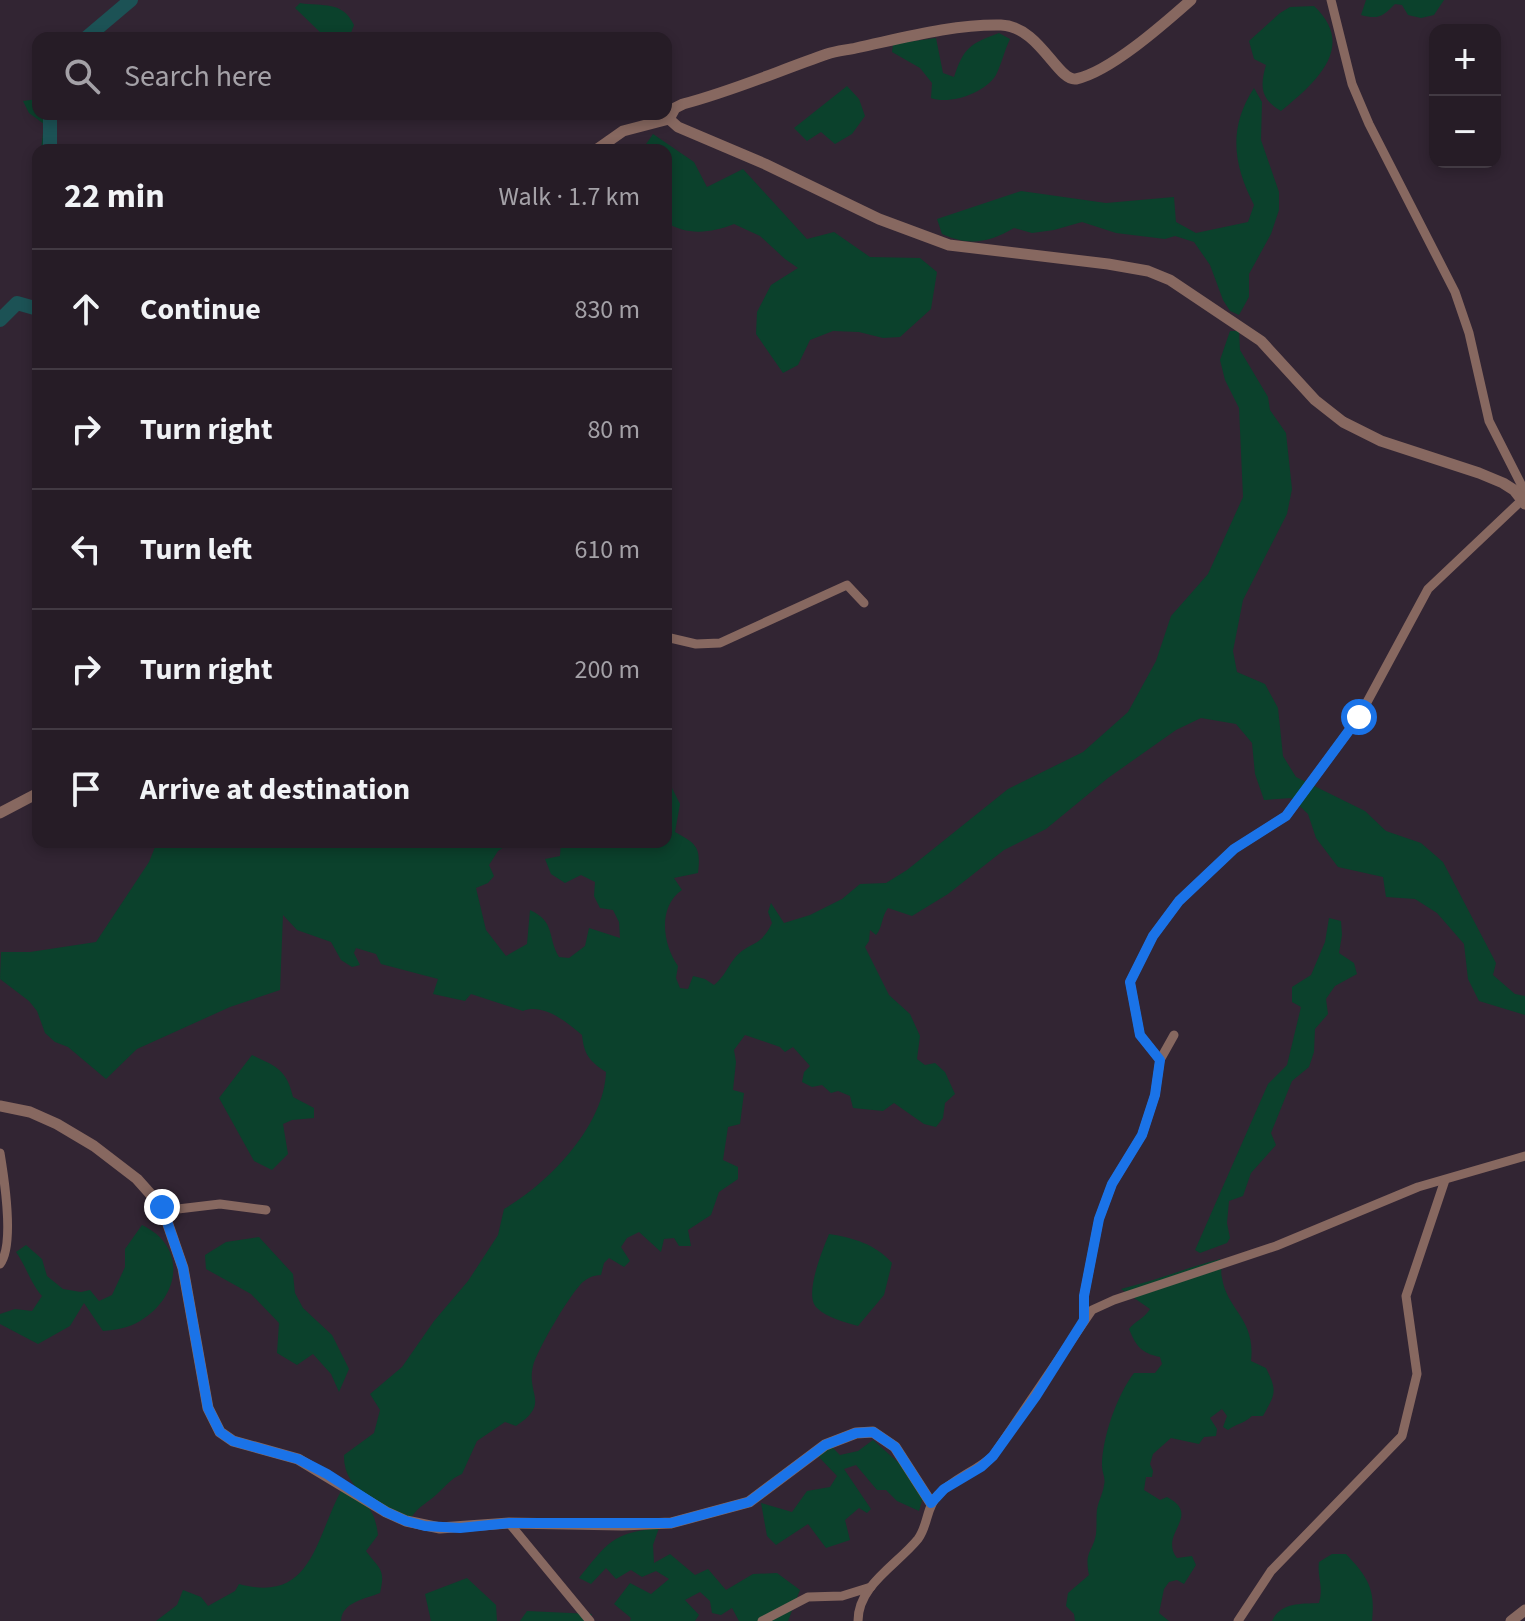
<!DOCTYPE html>
<meta charset="utf-8">
<style>
:root{--surface:#261c26;--page:#2e252e;--text:#f1f3f6;--muted:#a4a1a7;--line:#423a43}
body{margin:0;font-family:"Source Sans 3",sans-serif;background:var(--page);color:var(--text)}
.controls{position:absolute;right:24px;top:24px;display:grid;overflow:hidden;border-radius:16px;box-shadow:0 4px 12px #0003}
.controls button{width:72px;height:72px;display:grid;place-items:center;padding:0;border:0;border-bottom:2px solid var(--line);background:var(--surface);color:var(--text);font:40px sans-serif}
.stop{position:absolute;width:24px;height:24px;margin:-18px;border:6px solid #1a73e8;border-radius:50%;background:#fff}
.stop.end{background:#1a73e8;border-color:#fff;box-shadow:0 2px 8px #0008}
.list{margin:0;padding:0;list-style:none}
h2{display:flex;justify-content:space-between;align-items:center;height:104px;margin:0;padding:0 32px;font-size:34px}
h2 small{font-size:26px;font-weight:400;color:var(--muted)}
.list li{display:grid;grid-template-columns:52px 1fr auto;gap:24px;align-items:center;box-sizing:border-box;height:120px;padding:0 32px;border-top:2px solid var(--line)}
.list b{display:block;font-size:30px;white-space:nowrap}
.list em{font-size:26px;font-style:normal;color:var(--muted)}
.icon{flex:none;width:44px;height:44px;fill:none;stroke:currentColor;stroke-width:2;stroke-linecap:round;stroke-linejoin:round}
.map{position:relative;flex:none;width:1525px;height:1621px;overflow:hidden}
.search{position:absolute;background:var(--surface);box-shadow:0 4px 12px #0003;left:32px;top:32px;width:640px;height:88px;display:flex;align-items:center;gap:20px;box-sizing:border-box;padding:0 28px;border-radius:16px;color:var(--muted);font-size:30px}
.panel{position:absolute;background:var(--surface);box-shadow:0 4px 12px #0003;left:32px;top:144px;width:640px;height:704px;border-radius:16px}
.map>svg:first-child{display:block}
.green{fill:#0b412c}
.lines{fill:none;stroke-linecap:round;stroke-linejoin:round}
.river{stroke:#1c5255;stroke-width:14}
.minor{stroke:#876860;stroke-width:9}
.tertiary{stroke:#876860;stroke-width:11}
.route{stroke:#1a73e8;stroke-width:10}
</style>
<div class="map">
<svg width="1525" height="1621" viewBox="0 0 1525 1621">
<rect width="100%" height="100%" fill="#322533"/>
<!-- green -->
<g class="green">
<path d="M 1366,0 L 1444,0 L 1434,15 L 1421,18 L 1408,15 L 1402,5 L 1395,4 C 1383,16 1379,20 1361,15 Z"/>
<path d="M 300,3 C 323,7 342,0 354,25 L 349,38 L 323,38 L 321,33 L 295,8 Z"/>
<path d="M 1314,6 C 1358,47 1314,84 1281,111 C 1260,99 1260,86 1266,65 L 1254,59 L 1249,41 L 1280,13 L 1290,7 Z"/>
<path d="M 107,18 L 111,24 L 99,38 L 78,38 Z"/>
<path d="M 999,33 L 1010,39 C 1005,49 1000,68 996,75 C 985,93 950,105 931,98 L 932,83 L 920,68 L 892,52 L 893,44 L 936,38 L 943,73 L 954,77 C 964,47 970,44 999,33 Z"/>
<path d="M 847,86 L 859,99 L 865,116 L 852,134 L 835,144 L 821,132 L 807,141 L 794,128 Z"/>
<path d="M 1254,88 L 1262,102 L 1261,140 L 1279,192 L 1279,210 L 1271,234 L 1249,274 L 1249,297 L 1239,315 L 1230,311 L 1223,300 L 1210,265 L 1194,242 L 1175,236 L 1165,239 L 1116,233 L 1082,222 L 1054,230 L 1032,233 L 1014,228 C 989,243 968,246 942,234 L 937,219 L 1021,191 L 1106,203 L 1174,197 L 1176,222 L 1196,233 L 1248,222 L 1254,205 C 1233,164 1228,128 1254,88 Z"/>
<path d="M 38,99 L 38,114 L 59,114 L 54,121 L 56,150 L 41,150 L 44,124 L 29,113 L 23,101 Z"/>
<path d="M 653,134 L 694,162 L 707,187 L 743,169 L 807,239 L 834,232 L 870,257 L 920,258 L 937,272 L 931,309 L 900,337 L 883,338 L 859,332 L 833,331 L 810,340 L 798,365 L 783,373 L 756,334 L 757,312 L 771,285 L 798,268 L 785,259 L 760,236 L 734,224 C 711,233 687,236 666,222 L 666,150 L 642,150 Z"/>
<path d="M 1230,331 L 1239,331 L 1240,350 L 1268,397 L 1270,410 L 1286,433 L 1292,489 L 1287,514 L 1243,600 L 1233,651 L 1237,672 L 1265,684 L 1278,708 L 1283,756 L 1296,777 L 1365,811 L 1386,831 L 1421,843 L 1443,862 L 1496,963 L 1493,975 L 1515,994 L 1525,996 L 1525,1015 L 1479,1001 L 1468,979 L 1464,944 L 1437,913 L 1415,899 L 1386,897 L 1383,877 L 1338,867 L 1316,838 L 1308,814 L 1291,798 L 1264,800 L 1255,774 L 1252,743 L 1236,724 L 1201,718 L 1176,730 L 1108,778 L 1046,829 L 1004,850 L 948,894 L 912,916 L 888,908 C 881,917 883,927 876,935 L 870,930 L 869,941 L 865,947 L 889,995 L 910,1014 L 920,1036 L 917,1059 L 925,1065 L 935,1063 L 945,1072 L 955,1094 L 945,1103 L 943,1118 L 936,1127 L 924,1124 L 894,1103 L 883,1111 L 853,1108 L 850,1096 L 838,1091 L 831,1093 L 822,1085 L 812,1087 L 802,1082 L 804,1072 L 810,1066 L 793,1047 L 785,1052 L 780,1047 L 745,1035 L 734,1050 L 736,1062 L 733,1090 L 744,1093 L 740,1124 L 728,1127 L 723,1160 L 738,1167 L 738,1179 L 719,1192 L 711,1215 L 688,1230 L 691,1246 L 679,1246 L 674,1238 L 664,1239 L 661,1252 L 639,1232 L 627,1238 L 621,1247 L 630,1261 L 624,1267 L 609,1258 L 604,1263 L 601,1275 C 593,1275 585,1279 580,1285 C 568,1298 537,1350 533,1366 C 526,1395 551,1403 516,1426 L 505,1422 L 477,1441 L 462,1474 C 450,1479 446,1486 437,1494 C 425,1505 418,1506 409,1521 C 382,1505 343,1492 344,1455 L 374,1433 L 380,1410 L 370,1394 L 402,1367 L 434,1321 L 468,1281 L 498,1235 L 504,1209 C 549,1183 604,1126 606,1072 C 589,1061 584,1054 582,1035 C 567,1022 543,1003 523,1011 L 471,994 L 465,1001 L 433,994 L 438,979 L 381,964 L 376,954 L 356,948 L 354,953 L 360,965 L 352,967 L 341,960 L 331,942 L 297,930 L 283,915 L 280,990 L 230,1007 L 137,1049 L 106,1079 L 68,1047 L 55,1042 L 45,1033 L 37,1011 L 29,1001 L 0,979 L 1,952 L 30,952 L 96,942 L 149,862 L 157,842 L 512,842 L 498,851 L 489,865 L 494,876 L 488,883 L 476,888 L 486,930 L 506,956 L 527,944 L 530,910 C 556,922 547,937 559,957 L 569,958 L 585,946 L 589,928 L 620,938 L 619,922 L 613,910 L 600,908 L 594,896 L 595,882 L 581,875 L 565,883 L 551,874 L 545,859 L 560,856 L 561,842 L 666,842 L 666,762 L 668,761 L 670,784 L 680,804 L 675,832 C 697,844 701,847 698,873 L 674,878 L 682,890 C 657,907 663,945 678,966 L 676,978 L 680,988 L 688,989 L 693,976 L 705,979 L 714,985 C 724,977 727,968 734,959 C 748,941 760,949 772,923 L 768,912 L 771,903 L 784,923 L 810,915 L 842,899 L 860,884 L 886,883 L 907,870 L 1008,789 L 1083,752 L 1128,712 L 1156,661 L 1171,616 L 1208,574 L 1243,497 L 1239,408 L 1225,380 L 1220,360 Z"/>
<path d="M 1329,918 L 1341,921 L 1342,935 L 1339,953 L 1354,963 L 1357,974 L 1335,986 L 1326,999 L 1328,1014 L 1315,1029 L 1314,1052 L 1309,1067 L 1292,1081 L 1271,1133 L 1276,1145 L 1251,1173 L 1243,1196 L 1229,1201 L 1227,1223 L 1230,1238 L 1227,1243 L 1200,1253 L 1195,1250 L 1268,1084 L 1287,1065 L 1301,1007 L 1292,1002 L 1292,987 L 1311,975 L 1325,942 Z"/>
<path d="M 252,1055 C 276,1066 287,1070 293,1097 L 314,1108 L 314,1118 L 292,1120 L 283,1124 L 288,1154 L 272,1170 L 254,1161 L 219,1098 Z"/>
<path d="M 142,1225 C 188,1247 180,1297 140,1321 C 128,1328 116,1330 103,1331 L 84,1303 L 70,1326 L 38,1344 L 0,1324 L 0,1314 L 15,1309 L 32,1311 L 42,1296 C 31,1284 26,1266 16,1252 L 26,1245 L 42,1259 L 47,1276 L 63,1289 L 81,1292 L 90,1290 L 99,1301 L 112,1295 L 125,1267 L 125,1249 Z"/>
<path d="M 829,1234 C 854,1238 875,1244 892,1263 L 884,1295 L 858,1326 C 845,1322 827,1318 817,1308 C 803,1296 823,1249 829,1234 Z"/>
<path d="M 259,1237 L 293,1274 L 295,1293 L 303,1308 L 332,1335 L 349,1369 L 339,1392 L 331,1374 L 313,1354 L 297,1365 L 277,1353 L 279,1323 L 251,1294 L 206,1269 L 205,1255 L 226,1242 Z"/>
<path d="M 1220,1259 C 1223,1266 1220,1270 1222,1278 C 1227,1310 1256,1319 1251,1361 L 1266,1368 C 1278,1392 1275,1394 1263,1416 L 1252,1416 C 1242,1425 1237,1423 1228,1430 L 1223,1427 L 1227,1416 L 1222,1409 L 1210,1418 L 1217,1429 L 1216,1436 L 1204,1437 L 1199,1444 L 1171,1438 L 1153,1454 L 1150,1464 L 1153,1471 L 1152,1477 L 1146,1477 L 1144,1490 L 1160,1500 L 1167,1497 C 1203,1516 1158,1533 1177,1558 L 1192,1556 L 1196,1565 L 1184,1584 L 1177,1580 L 1169,1582 L 1164,1589 L 1159,1613 L 1169,1621 L 1075,1621 L 1074,1614 L 1066,1606 L 1068,1593 L 1089,1575 C 1084,1551 1093,1552 1096,1534 C 1097,1525 1096,1517 1097,1509 C 1099,1500 1103,1493 1104,1485 C 1106,1478 1102,1473 1102,1466 C 1102,1438 1117,1395 1134,1373 L 1155,1373 L 1162,1364 L 1160,1357 C 1141,1353 1136,1346 1129,1329 C 1135,1321 1145,1318 1150,1309 L 1121,1289 C 1154,1281 1186,1268 1220,1259 Z"/>
<path d="M 873,1440 L 926,1487 L 919,1511 L 897,1501 L 886,1490 L 877,1490 L 856,1465 L 844,1469 L 871,1509 L 867,1513 L 859,1508 L 845,1520 L 850,1540 L 826,1548 L 808,1524 L 776,1545 L 767,1536 L 761,1503 L 792,1512 L 807,1491 L 830,1487 L 837,1476 L 817,1455 L 830,1445 L 840,1455 L 858,1451 Z"/>
<path d="M 341,1491 C 366,1504 374,1505 378,1535 L 366,1551 C 379,1569 386,1568 380,1593 C 365,1599 342,1602 341,1621 L 156,1621 L 177,1605 L 183,1590 L 201,1597 L 208,1606 L 235,1591 L 239,1584 C 312,1604 315,1539 341,1491 Z"/>
<path d="M 659,1528 L 653,1545 L 654,1563 L 670,1554 L 695,1575 L 708,1569 L 726,1590 L 753,1574 L 777,1573 L 800,1590 L 788,1621 L 739,1621 L 732,1608 L 721,1615 L 712,1613 L 710,1601 L 700,1592 L 685,1600 L 699,1615 L 695,1621 L 630,1621 L 631,1618 L 614,1604 L 630,1583 L 651,1594 L 669,1579 L 656,1571 L 642,1577 L 631,1570 L 616,1579 L 606,1568 L 591,1584 L 579,1578 C 608,1543 611,1533 659,1528 Z"/>
<path d="M 1332,1554 L 1346,1554 C 1367,1576 1376,1589 1372,1621 L 1272,1621 C 1281,1602 1301,1604 1319,1603 C 1324,1587 1317,1577 1319,1562 Z"/>
<path d="M 467,1578 L 496,1605 L 497,1621 L 431,1621 L 425,1594 Z"/>
<path d="M 527,1611 L 592,1614 L 589,1621 L 520,1621 Z"/>
</g>
<g class="lines">
<!-- river -->
<g class="river">
<path d="M 86,38 L 131,0"/>
<path d="M 50,114 L 50,150"/>
<path d="M 0,320 L 17,303 L 38,309"/>
</g>
<!-- minor -->
<g class="minor">
<path d="M 1331,0 L 1352,84 L 1369,124 L 1455,292 L 1469,333 L 1489,421 L 1525,492"/>
<path d="M 666,637 L 696,644 L 720,643 L 847,585 L 864,603"/>
<path d="M 1160,1060 L 1140,1035 L 1130,982 L 1153,936 L 1179,901 L 1234,849 L 1286,816 L 1359,717 L 1428,589 L 1522,500"/>
<path d="M 0,1153 C 4,1177 15,1245 0,1264"/>
<path d="M 162,1207 L 178,1209 L 220,1204 L 266,1210"/>
<path d="M 1084,1317 L 1084,1296 L 1099,1219 L 1112,1184 L 1142,1135 L 1155,1095 L 1160,1060 L 1174,1035"/>
<path d="M 509,1523 L 590,1621"/>
<path d="M 762,1621 L 808,1597 L 842,1596 L 871,1587"/>
<path d="M 858,1621 C 858,1585 897,1565 918,1539 C 928,1526 926,1507 938,1495 C 953,1479 976,1471 993,1456 L 1092,1310 L 1114,1300 L 1276,1246 L 1418,1187 L 1525,1156"/>
<path d="M 1238,1621 L 1271,1571 L 1402,1436 L 1417,1374 L 1406,1296 L 1445,1180"/>
</g>
<!-- tertiary -->
<g class="tertiary">
<path d="M 669,119 L 675,108 L 683,104 C 733,91 778,71 827,54 C 836,51 847,50 856,48 C 903,38 953,24 1001,25 C 1039,26 1058,82 1076,79 C 1110,72 1165,23 1191,0"/>
<path d="M 596,150 L 623,131 L 669,119 L 678,127 L 765,164 L 879,219 L 949,245 L 1108,264 L 1148,271 L 1170,280 L 1261,341 L 1315,400 L 1343,422 L 1381,441 L 1479,473 L 1503,483 L 1514,490 L 1525,504"/>
<path d="M 0,813 L 38,793"/>
<path d="M 0,1106 L 30,1112 L 57,1124 L 94,1146 L 137,1179 L 162,1207 L 183,1268 L 208,1408 L 220,1432 L 233,1441 L 298,1459 L 386,1512 L 406,1521 L 440,1528 L 509,1523 L 622,1525 L 671,1523 L 749,1502 L 825,1445 L 856,1433 L 873,1432 L 895,1447 L 931,1503"/>
<path d="M 1511,1621 L 1525,1610"/>
</g>
</g>
<g class="lines">
<!-- route -->
<path class="route" d="M 162,1207 L 183,1268 L 208,1408 L 220,1432 L 233,1441 L 298,1459 L 327,1474 L 386,1512 L 406,1521 L 425,1526 L 460,1528 L 509,1523 L 671,1523 L 749,1502 L 825,1445 L 856,1433 L 873,1432 L 895,1447 L 931,1503 L 944,1489 L 981,1467 L 993,1456 L 1036,1396 L 1084,1320 L 1084,1296 L 1099,1219 L 1112,1184 L 1142,1135 L 1155,1095 L 1160,1060 L 1140,1035 L 1130,982 L 1153,936 L 1179,901 L 1234,849 L 1286,816 L 1359,717"/>
</g>
</svg>
<div class="controls">
<button>+</button>
<button>−</button>
</div>
<div class="stop" style="left:1359px;top:717px"></div>
<div class="stop end" style="left:162px;top:1207px"></div>
<div class="search"><svg class="icon" aria-label="search" viewBox="0 0 24 24"><circle cx="10" cy="10" r="6"/><path d="M15 15l6 6"/></svg>Search here</div>
<section class="panel">
<h2>22 min<small>Walk · 1.7 km</small></h2>
<ul class="list">
<li><svg class="icon" aria-label="ahead" viewBox="0 0 24 24"><path d="M12 20V5M6 11l6-6 6 6"/></svg><div><b>Continue</b></div><em>830 m</em></li>
<li><svg class="icon" aria-label="right" viewBox="0 0 24 24"><path d="M7 20v-9h11M14 6l5 5-5 5"/></svg><div><b>Turn right</b></div><em>80 m</em></li>
<li><svg class="icon" aria-label="left" viewBox="0 0 24 24"><path d="M17 20v-9H6M10 6l-5 5 5 5"/></svg><div><b>Turn left</b></div><em>610 m</em></li>
<li><svg class="icon" aria-label="right" viewBox="0 0 24 24"><path d="M7 20v-9h11M14 6l5 5-5 5"/></svg><div><b>Turn right</b></div><em>200 m</em></li>
<li><svg class="icon" aria-label="arrive" viewBox="0 0 24 24"><path d="M6 21V4h12l-3 4 3 4H6"/></svg><div><b>Arrive at destination</b></div></li>
</ul>
</section>
</div>
